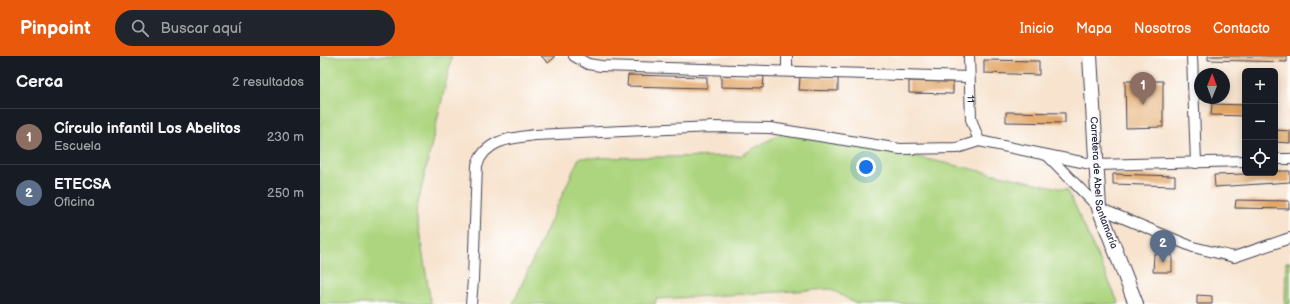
<!DOCTYPE html>
<html lang="es">
<meta charset="utf-8">
<style>
:root{--surface:#171b24;--page:#20242c;--text:#f1f3f6;--muted:#9ea1a6;--line:#363941;--accent:#ea580c}
body{margin:0;font-family:"Balsamiq Sans",sans-serif;background:var(--page);color:var(--text)}
.controls{position:absolute;right:12px;top:12px;display:grid;overflow:hidden;border-radius:6px;box-shadow:0 2px 10px #0003}
.controls button{width:36px;height:36px;display:grid;place-items:center;padding:0;border:0;border-bottom:1px solid var(--line);background:var(--surface);color:var(--text);font:20px sans-serif}
.compass{position:absolute;left:874px;top:12px;width:36px;height:36px;border-radius:50%;background:var(--surface);box-shadow:0 2px 10px #0003;rotate:1deg}
.you{position:absolute;left:546px;top:111px;width:14px;height:14px;margin:-10px;border:3px solid #fff;border-radius:50%;background:#1a73e8;box-shadow:0 0 0 6px #1a73e833}
.badge{display:grid;place-items:center;width:26px;height:26px;border-radius:50%;background:var(--accent);color:#fff;font-size:13px;font-weight:700}
.pin{position:absolute;translate:-50% -33px;filter:drop-shadow(0 1px 2px #0008)}
.pin::after{content:'';position:absolute;top:21px;width:14px;height:12px;background:inherit;clip-path:polygon(0 0,100% 0,50% 100%)}
.list{margin:0;padding:0;list-style:none}
h2{display:flex;justify-content:space-between;align-items:center;height:52px;margin:0;padding:0 16px;font-size:17px}
h2 small{font-size:13px;font-weight:400;color:var(--muted)}
.list li{display:grid;grid-template-columns:26px 1fr auto;gap:12px;align-items:center;box-sizing:border-box;height:56px;padding:0 16px;border-top:1px solid var(--line)}
.list b{display:block;font-size:15px;white-space:nowrap}
.list p{margin:0;font-size:13px;white-space:nowrap;color:var(--muted)}
.list em{font-size:13px;font-style:normal;color:var(--muted)}
.icon{flex:none;width:22px;height:22px;fill:none;stroke:currentColor;stroke-width:2;stroke-linecap:round;stroke-linejoin:round}
.map{position:relative;flex:none;width:970px;height:248px;overflow:hidden}
header{display:flex;align-items:center;gap:24px;box-sizing:border-box;height:56px;padding:0 20px;background:var(--accent);color:#fff}
header strong{font-size:19px}
nav{display:flex;gap:22px;margin-inline-start:auto;font-size:14px}
.search{width:280px;height:36px;background:var(--page);display:flex;align-items:center;gap:10px;box-sizing:border-box;padding:0 14px;border-radius:22px;color:var(--muted);font-size:15px}
main{display:flex}
aside{flex:1;background:var(--surface)}
.map>svg:first-child{display:block}
.green{fill:#add57f;stroke:#687c5d}
.building{fill:#e2a665}
.lines{fill:none;stroke-linecap:round;stroke-linejoin:round}
.minor-casing{stroke:#423f51;stroke-width:12}
.secondary-casing{stroke:#423f51;stroke-width:16}
.minor{stroke:#fff;stroke-width:10}
.secondary{stroke:#fff;stroke-width:14}
.labels{text-anchor:middle;dominant-baseline:central;stroke-width:3;stroke-linejoin:round;paint-order:stroke}
.street-label{font-size:10px;fill:#22223b;stroke:#fff}
</style>
<header>
<strong>Pinpoint</strong>
<div class="search"><svg class="icon" aria-label="search" viewBox="0 0 24 24"><circle cx="10" cy="10" r="6"/><path d="M15 15l6 6"/></svg>Buscar aquí</div>
<nav><a>Inicio</a><a>Mapa</a><a>Nosotros</a><a>Contacto</a></nav>
</header>
<main>
<aside>
<h2>Cerca<small>2 resultados</small></h2>
<ul class="list">
<li><span class="badge" style="background:#8d6e63">1</span><div><b>Círculo infantil Los Abelitos</b><p>Escuela</p></div><em>230 m</em></li>
<li><span class="badge" style="background:#5c6f8a">2</span><div><b>ETECSA</b><p>Oficina</p></div><em>250 m</em></li>
</ul>
</aside>
<div class="map">
<svg width="970" height="248" viewBox="0 0 970 248">
<rect width="100%" height="100%" fill="#fff"/>
<filter id="ink" filterUnits="userSpaceOnUse"><feTurbulence type="fractalNoise" baseFrequency=".025" numOctaves="2"/><feDisplacementMap in="SourceGraphic" scale="8" xChannelSelector="R" yChannelSelector="G"/><feConvolveMatrix kernelMatrix="1 2 1 2 8 2 1 2 1" color-interpolation-filters="sRGB"/></filter>
<filter id="wash" filterUnits="userSpaceOnUse"><feTurbulence type="fractalNoise" baseFrequency=".012" numOctaves="4" result="noise"/><feDisplacementMap in="SourceGraphic" scale="16" xChannelSelector="R" yChannelSelector="G"/><feGaussianBlur stdDeviation="0.9" result="paint"/><feColorMatrix in="noise" values="0 0 0 0 0 0 0 0 0 0 0 0 0 0 0 0 0 1.4 0 .05"/><feComposite in="paint" operator="in"/></filter>
<g filter="url(#wash)">
<rect width="100%" height="100%" fill="#f7e3ce"/>
<!-- green -->
<g class="green">
<path d="M 0,0 L 132,0 L 96,156 L 111,248 L 0,248 Z"/>
<path d="M 469,73 L 748,134 L 799,248 L 536,248 L 511,233 L 336,243 L 335,248 L 193,248 L 259,102 L 420,100 Z"/>
<path d="M 966,206 L 970,206 L 970,248 L 965,248 Z"/>
</g>
<g id="blocks">
<!-- building -->
<g class="building">
<path d="M 221,0 L 234,0 L 235,1 L 228,7 Z"/>
<path d="M 888,0 L 967,0 L 967,6 L 888,4 Z"/>
<path d="M 664,4 L 719,5 L 719,19 L 664,17 Z"/>
<path d="M 308,19 L 387,21 L 387,32 L 307,30 Z"/>
<path d="M 401,19 L 444,20 L 443,32 L 401,31 Z"/>
<path d="M 480,21 L 518,22 L 518,35 L 479,34 Z"/>
<path d="M 589,25 L 633,26 L 633,38 L 589,37 Z"/>
<path d="M 805,25 L 843,25 L 843,71 L 806,72 Z"/>
<path d="M 892,48 L 925,49 L 925,60 L 891,59 Z"/>
<path d="M 686,56 L 745,57 L 745,67 L 686,66 Z"/>
<path d="M 955,74 L 970,75 L 970,87 L 955,86 Z"/>
<path d="M 955,115 L 970,115 L 970,126 L 895,131 L 894,119 L 955,117 Z"/>
<path d="M 793,118 L 855,120 L 855,130 L 793,128 Z"/>
<path d="M 916,144 L 969,145 L 969,153 L 915,152 Z"/>
<path d="M 834,198 L 852,199 L 852,216 L 833,216 Z"/>
<path d="M 877,239 L 892,240 L 892,248 L 877,248 Z"/>
</g>
</g>
</g>
<g filter="url(#ink)">
<use href="#blocks" fill-opacity="0" stroke="#423f51" stroke-width="1"/>
<g class="lines">
<!-- minor casing -->
<g class="minor-casing">
<g id="minor">
<path d="M 254,0 L 268,8 L 281,10 L 649,21"/>
<path id="s1" d="M 649,0 L 651,63 L 659,85"/>
<path d="M 872,0 L 876,107"/>
<path d="M 467,15 L 467,0"/>
<path d="M 727,99 L 779,152 L 873,191 L 914,201 L 970,182"/>
<path d="M 955,103 L 970,103"/>
<path d="M 151,248 L 153,224 L 157,109 C 166,83 192,82 215,79 L 392,71 L 450,72 L 580,93 L 637,92 L 659,85 L 776,109 L 925,105"/>
</g>
</g>
<!-- secondary casing -->
<g class="secondary-casing">
<g id="secondary">
<path id="s2" d="M 770,0 L 779,152 L 816,248"/>
</g>
</g>
<!-- minor -->
<use href="#minor" class="minor"/>
<!-- secondary -->
<use href="#secondary" class="secondary"/>
</g>
</g>
<g class="labels">
<!-- street labels -->
<g class="street-label">
<text stroke="none"><textPath href="#s1" startOffset="43">11</textPath></text>
<text stroke="none"><textPath href="#s2" startOffset="128">Carretera de Abel Santamaría</textPath></text>
</g>
</g>
</svg>
<div class="controls">
<button>+</button>
<button>−</button>
<button><svg class="icon" aria-label="locate" viewBox="0 0 24 24"><circle cx="12" cy="12" r="6"/><path d="M12 2v4M12 18v4M2 12h4M18 12h4"/></svg></button>
</div>
<svg class="compass" viewBox="-18 -18 36 36"><path d="M0-13l5 13h-10z" fill="#e53935"/><path d="M0 13l5-13h-10z" fill="#9ea1a6"/></svg>
<div class="you"></div>
<div class="pin badge" style="left:823px;top:49px;background:#8d6e63">1</div>
<div class="pin badge" style="left:843px;top:207px;background:#5c6f8a">2</div>
</div>
</main>
